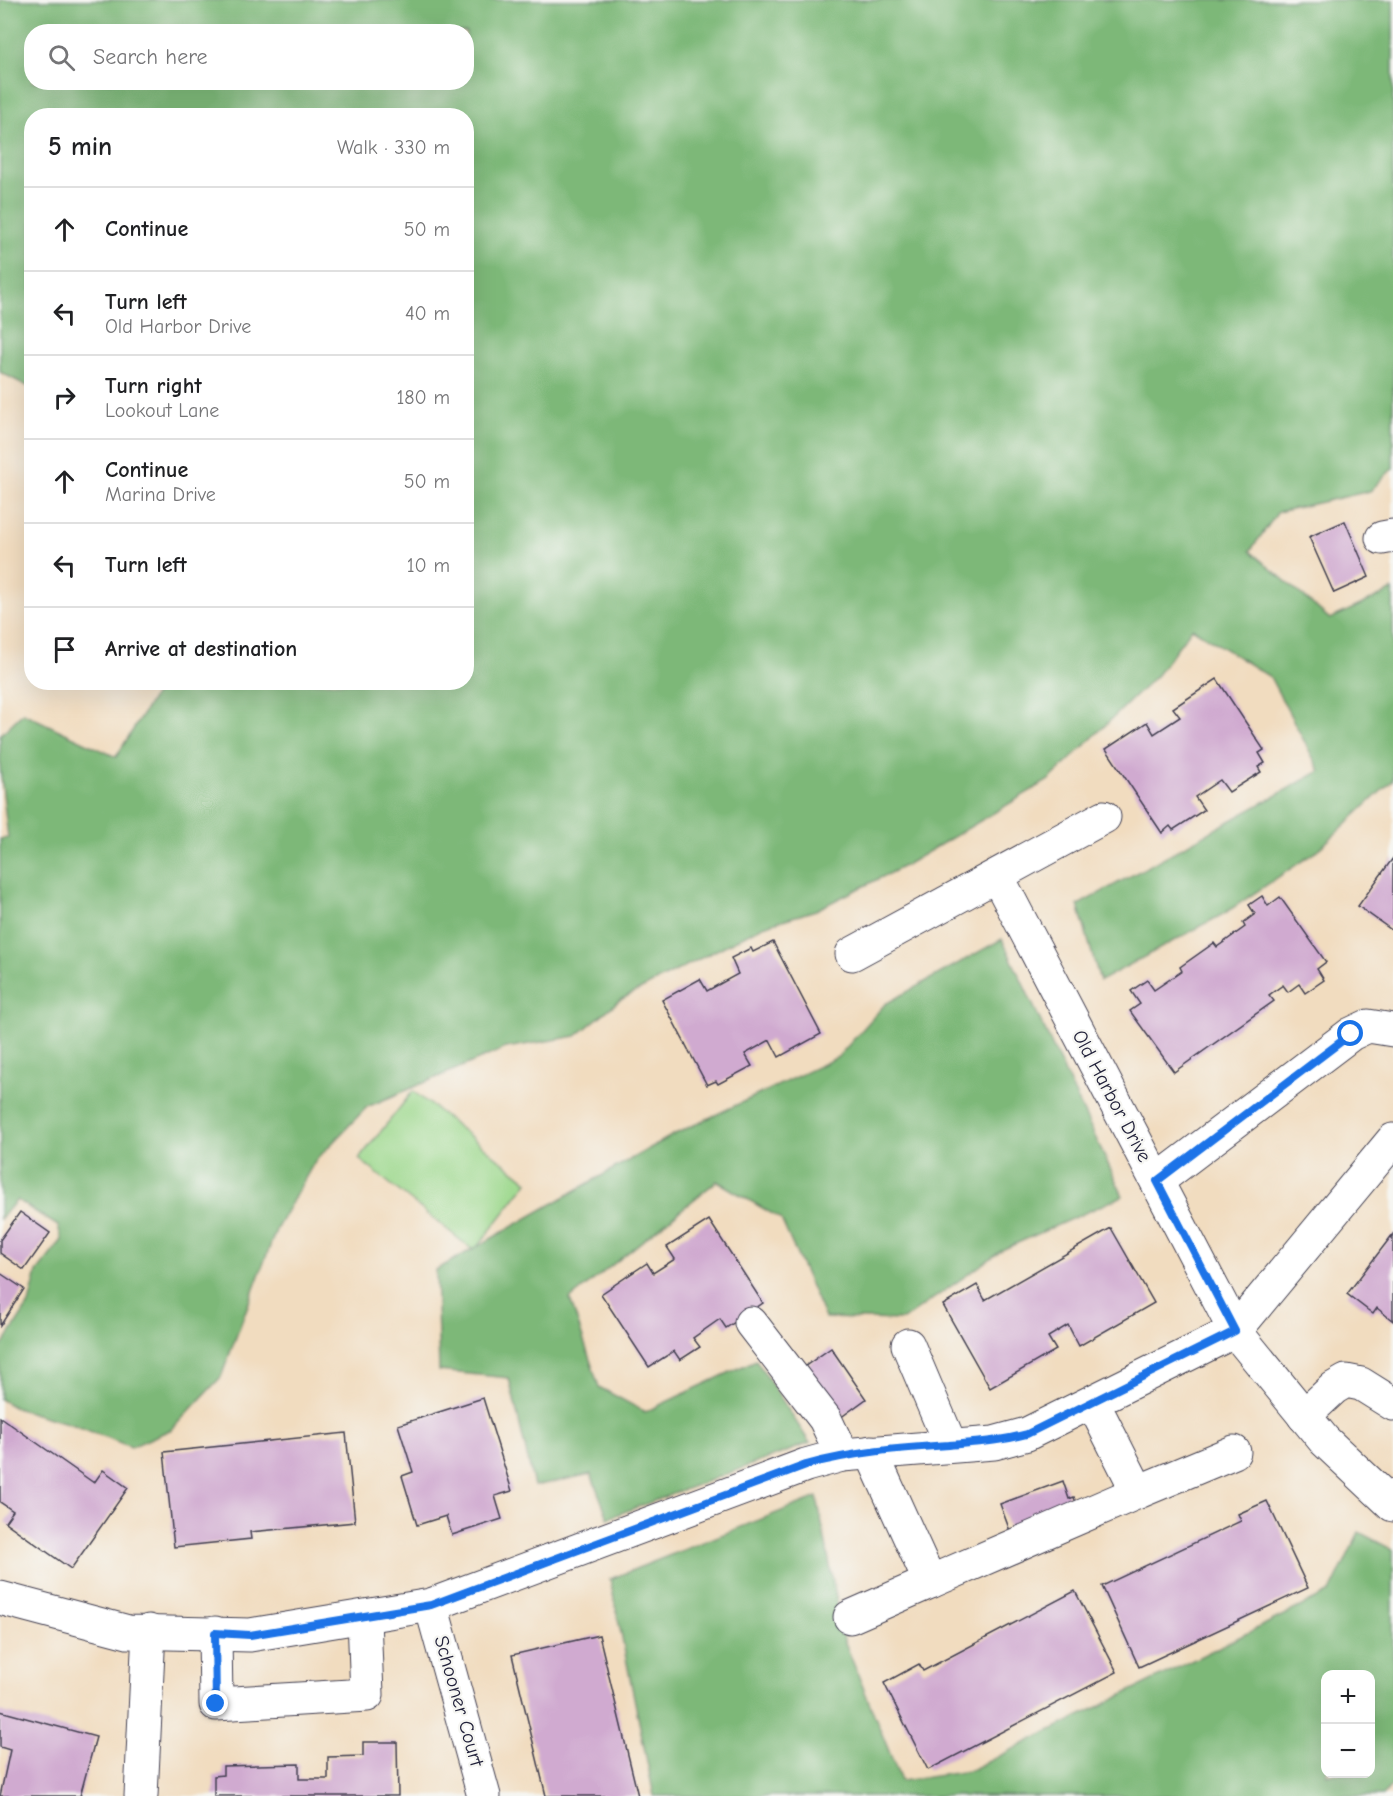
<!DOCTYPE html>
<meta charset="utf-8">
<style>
:root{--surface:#fff;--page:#f6f6f6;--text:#202124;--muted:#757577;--line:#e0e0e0}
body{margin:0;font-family:"Comic Neue",sans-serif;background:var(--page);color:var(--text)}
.controls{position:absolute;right:18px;bottom:18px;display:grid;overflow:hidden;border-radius:12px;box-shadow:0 6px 24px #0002}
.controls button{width:54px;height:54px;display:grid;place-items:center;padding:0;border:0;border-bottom:2px solid var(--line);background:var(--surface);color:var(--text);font:30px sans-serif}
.stop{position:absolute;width:18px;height:18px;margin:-14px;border:4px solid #1a73e8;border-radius:50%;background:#fff}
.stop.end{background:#1a73e8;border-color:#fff;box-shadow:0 2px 6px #0008}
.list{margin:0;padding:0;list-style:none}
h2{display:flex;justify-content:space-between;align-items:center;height:78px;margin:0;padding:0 24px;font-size:26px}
h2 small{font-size:20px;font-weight:400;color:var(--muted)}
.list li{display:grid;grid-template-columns:39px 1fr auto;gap:18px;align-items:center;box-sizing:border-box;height:84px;padding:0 24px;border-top:2px solid var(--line)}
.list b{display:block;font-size:22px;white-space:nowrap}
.list p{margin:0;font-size:20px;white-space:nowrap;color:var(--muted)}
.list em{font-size:20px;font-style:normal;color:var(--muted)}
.icon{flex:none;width:33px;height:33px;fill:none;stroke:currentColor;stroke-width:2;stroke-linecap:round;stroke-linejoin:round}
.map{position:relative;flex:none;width:1393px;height:1796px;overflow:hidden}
.search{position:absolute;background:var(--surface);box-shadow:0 6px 24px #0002;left:24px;top:24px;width:450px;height:66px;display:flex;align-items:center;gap:15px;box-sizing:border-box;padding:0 21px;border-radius:24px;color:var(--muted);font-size:22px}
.panel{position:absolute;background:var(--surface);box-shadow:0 6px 24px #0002;left:24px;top:108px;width:450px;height:582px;border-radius:24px}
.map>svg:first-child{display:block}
.green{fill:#9cd88c;stroke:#5f7d64;stroke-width:1.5}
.forest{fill:#7db878;stroke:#506d5a;stroke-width:1.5;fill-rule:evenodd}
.building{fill:#d0aad0}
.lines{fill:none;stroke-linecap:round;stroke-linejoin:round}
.minor-casing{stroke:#413e4f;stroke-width:35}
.minor{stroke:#fff;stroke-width:33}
.route{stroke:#1a73e8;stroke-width:8}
.labels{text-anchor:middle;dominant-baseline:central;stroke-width:4.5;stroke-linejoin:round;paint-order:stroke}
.street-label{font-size:20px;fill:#22223b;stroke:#f6f6f2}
</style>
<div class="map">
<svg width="1393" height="1796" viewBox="0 0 1393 1796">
<rect width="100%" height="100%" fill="#f6f6f2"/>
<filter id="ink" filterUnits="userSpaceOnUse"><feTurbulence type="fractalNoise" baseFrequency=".0167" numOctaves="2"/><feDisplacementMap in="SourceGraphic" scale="12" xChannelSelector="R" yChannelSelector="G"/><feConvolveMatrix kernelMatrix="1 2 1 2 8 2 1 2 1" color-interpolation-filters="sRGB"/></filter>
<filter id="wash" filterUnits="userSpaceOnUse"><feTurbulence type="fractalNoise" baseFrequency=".008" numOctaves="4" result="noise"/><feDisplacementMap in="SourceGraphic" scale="24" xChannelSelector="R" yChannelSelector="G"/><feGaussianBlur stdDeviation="1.35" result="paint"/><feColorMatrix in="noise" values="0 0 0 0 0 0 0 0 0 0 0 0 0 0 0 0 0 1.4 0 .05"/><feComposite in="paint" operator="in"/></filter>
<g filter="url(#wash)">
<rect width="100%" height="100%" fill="#f1dcbf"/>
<!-- green -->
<path class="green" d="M 413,1091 L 528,1182 L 474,1251 L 359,1159 Z"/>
<!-- forest -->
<g class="forest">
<path d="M 0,0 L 1393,0 L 1393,468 L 1370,491 L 1278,512 L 1250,551 L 1330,619 L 1393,590 L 1393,780 L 1317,851 L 1225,913 L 1100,981 L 1078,905 L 1320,771 L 1270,677 L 1192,628 L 1157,675 L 1049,780 L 906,865 L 816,910 L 763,926 L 620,1000 L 576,1036 L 506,1048 L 367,1107 L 315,1161 L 276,1230 L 221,1377 L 172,1429 L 131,1447 L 74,1425 L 15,1408 L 0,1399 L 0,1349 L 29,1304 L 37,1272 L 62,1240 L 58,1226 L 17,1200 L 0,1219 L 0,839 L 8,838 L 0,767 L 0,735 L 23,713 L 116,757 L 162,683 L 466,682 L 466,116 L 32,116 L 31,388 L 0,372 ZM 32,32 L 466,32 L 466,82 L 32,82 Z"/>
<path d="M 1002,939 L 1123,1196 L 1004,1249 L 903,1320 L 825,1318 L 781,1219 L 717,1181 L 570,1299 L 599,1387 L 645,1412 L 756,1360 L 810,1443 L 608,1518 L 591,1474 L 534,1486 L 509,1378 L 439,1371 L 436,1270 L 673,1135 L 838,1057 L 885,1004 Z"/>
<path d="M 817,1497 L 844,1640 L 901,1781 L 969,1771 L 1330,1592 L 1359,1532 L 1393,1550 L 1393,1785 L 1382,1796 L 654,1796 L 610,1579 ZM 1326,1674 L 1370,1674 L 1370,1774 L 1326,1774 Z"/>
</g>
<g id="blocks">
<!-- building -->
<g class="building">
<path d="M 1345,521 L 1369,577 L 1334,593 L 1309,537 Z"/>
<path d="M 1217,679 L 1264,750 L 1259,753 L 1265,763 L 1258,767 L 1261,772 L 1229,792 L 1220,780 L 1195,797 L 1204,810 L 1173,830 L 1170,826 L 1162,833 L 1106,749 L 1147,722 L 1154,734 L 1180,717 L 1173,708 Z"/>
<path d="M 1393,858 L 1393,931 L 1358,906 Z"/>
<path d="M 1262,896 L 1268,906 L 1280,897 L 1326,962 L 1317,969 L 1324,980 L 1305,993 L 1299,984 L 1288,992 L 1283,985 L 1269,995 L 1274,1001 L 1174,1072 L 1130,1011 L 1140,1004 L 1131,991 L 1147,980 L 1154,990 L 1182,971 L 1180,967 L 1214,943 L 1217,947 L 1245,927 L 1243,923 L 1255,914 L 1249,905 Z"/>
<path d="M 773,942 L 821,1034 L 779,1057 L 770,1040 L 745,1054 L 752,1066 L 718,1084 L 716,1081 L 707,1085 L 662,1000 L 700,979 L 707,991 L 738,974 L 731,958 L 751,948 L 753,952 Z"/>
<path d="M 20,1212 L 50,1233 L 24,1270 L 0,1253 L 0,1240 Z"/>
<path d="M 709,1220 L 763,1303 L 726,1328 L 720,1319 L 693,1338 L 700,1347 L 680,1360 L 674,1351 L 649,1367 L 601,1294 L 647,1263 L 653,1273 L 675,1259 L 667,1247 Z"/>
<path d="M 1111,1228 L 1154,1303 L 1079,1346 L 1068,1325 L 1048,1337 L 1056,1350 L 990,1388 L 943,1305 L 977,1285 L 985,1300 Z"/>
<path d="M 1393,1234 L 1393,1321 L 1377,1308 L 1373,1314 L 1347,1294 Z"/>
<path d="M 0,1273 L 24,1289 L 0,1326 Z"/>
<path d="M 831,1348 L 866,1399 L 840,1418 L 804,1367 Z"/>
<path d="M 483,1398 L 512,1491 L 495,1496 L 502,1519 L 452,1535 L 446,1516 L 417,1525 L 402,1476 L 413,1472 L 398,1425 Z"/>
<path d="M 0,1417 L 94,1483 L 103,1470 L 128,1488 L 71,1569 L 5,1522 L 13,1511 L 0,1502 Z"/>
<path d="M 346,1433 L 355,1522 L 250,1532 L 251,1539 L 174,1547 L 164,1452 Z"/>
<path d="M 1063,1481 L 1069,1499 L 1074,1497 L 1077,1506 L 1010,1531 L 1000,1504 Z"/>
<path d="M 1267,1501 L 1308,1588 L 1139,1667 L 1102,1586 L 1241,1521 L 1238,1514 Z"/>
<path d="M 1075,1591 L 1117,1672 L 928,1770 L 884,1683 L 919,1664 L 923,1671 Z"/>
<path d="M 599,1635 L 638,1796 L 546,1796 L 512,1655 Z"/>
<path d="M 0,1711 L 96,1737 L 80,1796 L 0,1796 L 10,1750 L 0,1747 Z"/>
<path d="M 363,1742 L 397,1742 L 398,1796 L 214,1796 L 214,1776 L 223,1775 L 223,1766 L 299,1764 L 299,1779 L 328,1779 L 328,1757 L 363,1756 Z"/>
</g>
</g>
</g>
<g filter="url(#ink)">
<use href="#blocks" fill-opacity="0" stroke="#413e4f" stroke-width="1.5"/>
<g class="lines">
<!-- minor casing -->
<g class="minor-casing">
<g id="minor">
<path d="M 1382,538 L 1393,536"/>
<path d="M 997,876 L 1235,1331 L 1324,1440 L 1393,1505"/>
<path d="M 852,954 L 1104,817"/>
<path d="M 1157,1181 L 1351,1034 L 1368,1026 L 1393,1030"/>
<path d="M 751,1323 L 825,1419 L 842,1455"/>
<path d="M 908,1345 L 950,1444"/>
<path d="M 1304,1416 L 1334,1388 L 1346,1381 L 1361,1384 L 1393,1404"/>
<path d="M 871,1452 L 930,1582 L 1138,1492 L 1093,1403"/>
<path d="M 1138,1492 L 1234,1452"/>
<path d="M 0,1598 L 128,1632 L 250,1635 L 431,1605 L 806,1465 L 842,1455 L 994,1443 L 1027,1434 L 1235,1331 L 1393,1140"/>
<path d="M 431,1605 L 484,1796"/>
<path d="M 850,1617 L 930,1582"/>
<path d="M 215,1633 L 216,1704 L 367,1695 L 364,1618"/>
<path d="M 141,1796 L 149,1631"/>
</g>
</g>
<!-- minor -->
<use href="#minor" class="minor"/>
</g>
</g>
<g class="lines" filter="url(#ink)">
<!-- route -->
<path class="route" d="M 216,1704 L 215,1633 L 250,1635 L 431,1605 L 806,1465 C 853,1452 901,1448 949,1445 C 979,1442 996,1442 1027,1434 L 1235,1331 L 1157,1181 L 1351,1034"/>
</g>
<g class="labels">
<!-- street labels -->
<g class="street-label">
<text transform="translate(1112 1096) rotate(62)">Old Harbor Drive</text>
<text transform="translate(459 1701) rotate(74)">Schooner Court</text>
</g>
</g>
</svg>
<div class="controls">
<button>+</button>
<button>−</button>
</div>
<div class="stop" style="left:1351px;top:1034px"></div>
<div class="stop end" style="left:216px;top:1704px"></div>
<div class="search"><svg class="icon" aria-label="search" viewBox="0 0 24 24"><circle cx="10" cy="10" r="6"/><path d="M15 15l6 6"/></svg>Search here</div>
<section class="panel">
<h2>5 min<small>Walk · 330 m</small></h2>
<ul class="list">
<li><svg class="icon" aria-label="ahead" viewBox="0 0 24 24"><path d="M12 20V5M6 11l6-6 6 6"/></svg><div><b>Continue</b></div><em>50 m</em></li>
<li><svg class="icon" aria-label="left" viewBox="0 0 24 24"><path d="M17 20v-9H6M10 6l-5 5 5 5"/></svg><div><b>Turn left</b><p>Old Harbor Drive</p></div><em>40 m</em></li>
<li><svg class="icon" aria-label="right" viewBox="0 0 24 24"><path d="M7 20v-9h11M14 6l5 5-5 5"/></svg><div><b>Turn right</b><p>Lookout Lane</p></div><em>180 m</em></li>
<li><svg class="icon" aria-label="ahead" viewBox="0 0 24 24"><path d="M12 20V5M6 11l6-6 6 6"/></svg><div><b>Continue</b><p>Marina Drive</p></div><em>50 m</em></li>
<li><svg class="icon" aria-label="left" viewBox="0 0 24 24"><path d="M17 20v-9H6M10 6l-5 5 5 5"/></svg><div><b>Turn left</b></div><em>10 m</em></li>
<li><svg class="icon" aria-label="arrive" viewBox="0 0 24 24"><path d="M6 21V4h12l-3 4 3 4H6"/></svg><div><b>Arrive at destination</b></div></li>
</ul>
</section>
</div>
